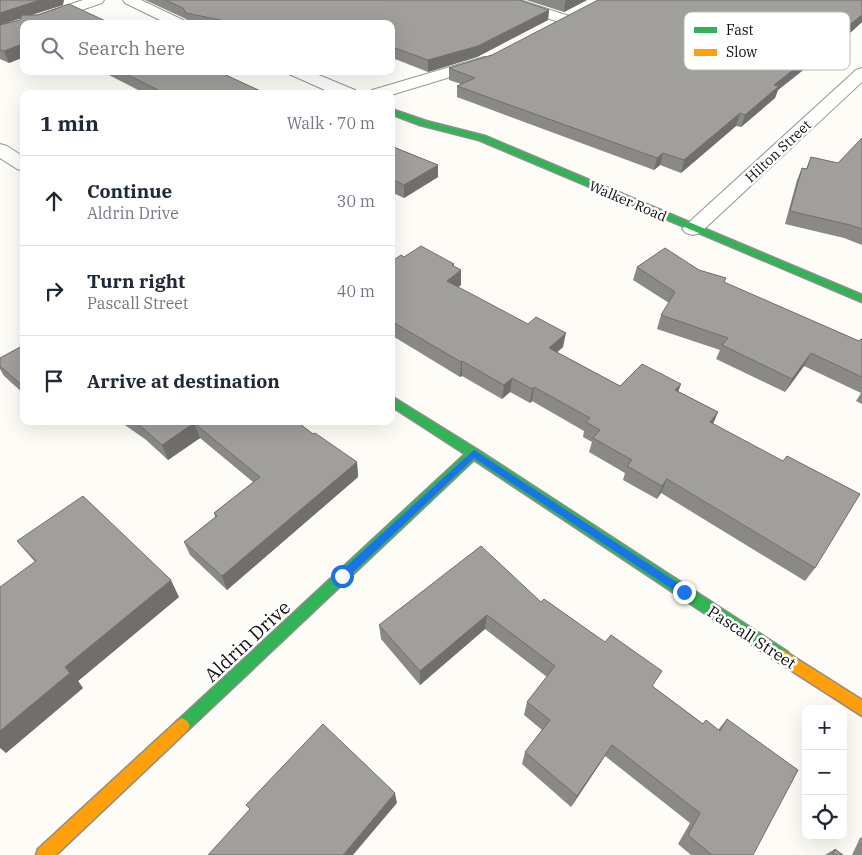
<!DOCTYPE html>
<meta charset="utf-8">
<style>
:root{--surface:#fff;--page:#f2f2f3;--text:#1f2937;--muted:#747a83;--line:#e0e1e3}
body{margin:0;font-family:"IBM Plex Serif",serif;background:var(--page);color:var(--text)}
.controls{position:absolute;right:15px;bottom:15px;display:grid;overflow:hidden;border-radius:10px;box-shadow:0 5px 20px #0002}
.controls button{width:45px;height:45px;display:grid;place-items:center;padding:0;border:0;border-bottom:1px solid var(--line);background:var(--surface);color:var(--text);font:25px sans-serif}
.stop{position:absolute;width:15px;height:15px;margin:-11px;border:4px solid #1a73e8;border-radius:50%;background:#fff}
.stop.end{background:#1a73e8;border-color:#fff;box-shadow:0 1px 5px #0008}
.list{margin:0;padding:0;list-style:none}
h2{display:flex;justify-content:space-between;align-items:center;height:65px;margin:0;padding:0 20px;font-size:21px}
h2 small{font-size:16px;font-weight:400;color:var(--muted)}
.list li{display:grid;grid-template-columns:32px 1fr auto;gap:15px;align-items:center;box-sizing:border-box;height:90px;padding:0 20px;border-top:1px solid var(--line)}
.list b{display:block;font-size:19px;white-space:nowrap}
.list p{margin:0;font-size:16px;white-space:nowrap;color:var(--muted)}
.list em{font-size:16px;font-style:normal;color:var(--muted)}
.icon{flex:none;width:28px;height:28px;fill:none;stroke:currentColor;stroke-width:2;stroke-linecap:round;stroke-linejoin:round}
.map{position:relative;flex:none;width:862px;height:855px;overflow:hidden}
.search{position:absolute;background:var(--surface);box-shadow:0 5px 20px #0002;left:20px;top:20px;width:375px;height:55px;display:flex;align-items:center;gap:12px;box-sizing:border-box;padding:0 18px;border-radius:10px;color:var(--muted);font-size:19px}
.panel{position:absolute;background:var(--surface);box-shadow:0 5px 20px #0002;left:20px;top:90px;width:375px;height:335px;border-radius:10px}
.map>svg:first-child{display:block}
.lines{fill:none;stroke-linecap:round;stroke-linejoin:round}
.street-casing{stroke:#979795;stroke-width:2}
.fast-casing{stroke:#8e8d8b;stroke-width:3}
.slow-casing{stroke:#8e8d8b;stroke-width:3}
.street{fill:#fffffe;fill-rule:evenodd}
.fast{fill:#30b455;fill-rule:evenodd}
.slow{fill:#ff9f0a;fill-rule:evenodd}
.wall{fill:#8a8986;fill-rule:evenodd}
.shaded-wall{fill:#716f6d}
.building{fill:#a19f9c;stroke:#716f6d}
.route{fill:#1a73e8}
.labels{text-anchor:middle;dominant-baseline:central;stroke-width:5;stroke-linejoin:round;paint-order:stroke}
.far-street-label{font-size:14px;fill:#111;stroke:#fff}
.street-label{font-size:16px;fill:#111;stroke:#fff}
.near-street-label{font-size:19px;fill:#111;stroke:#fff}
.key{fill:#fff;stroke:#b8b8b8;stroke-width:1}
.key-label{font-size:14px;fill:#111}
</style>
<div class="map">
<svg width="862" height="855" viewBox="0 0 862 855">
<rect width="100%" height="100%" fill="#fdfcf7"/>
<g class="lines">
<!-- street casing -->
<g class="street-casing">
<g id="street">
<path d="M 83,0 L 104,0 L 102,3 L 41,24 L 24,24 L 24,28 L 19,24 L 21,21 Z"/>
<path d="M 123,0 L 141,0 L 185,21 L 187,24 L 168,24 L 125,3 Z"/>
<path d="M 499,0 L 520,0 L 569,16 L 571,19 L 569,22 L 559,22 L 501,3 Z"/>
<path d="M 484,57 L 490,59 L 492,62 L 490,65 L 391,95 L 391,94 L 370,94 L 372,90 Z"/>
<path d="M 862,68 L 862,82 L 700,233 L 693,235 L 686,233 L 682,229 L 686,225 L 856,70 Z"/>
<path d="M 287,71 L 309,71 L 355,90 L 357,94 L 334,94 L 289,74 Z"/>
<path d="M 0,144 L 7,146 L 24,157 L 24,171 L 17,169 L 0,158 Z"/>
</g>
</g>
<!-- fast casing -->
<g class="fast-casing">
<g id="fast">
<path d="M 391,109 L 426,121 L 485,136 L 862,295 L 862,302 L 479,140 L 420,125 L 391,114 Z"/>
<path d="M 391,396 L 478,450 L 788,652 L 790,657 L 788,662 L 783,664 L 778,662 L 474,460 L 187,731 L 182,734 L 177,731 L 174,726 L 177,721 L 465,454 L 391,406 Z"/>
</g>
</g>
<!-- slow casing -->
<g class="slow-casing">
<g id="slow">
<path d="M 783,650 L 862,700 L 862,716 L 778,662 L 776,657 L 778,652 Z"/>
<path d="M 182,718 L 187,721 L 190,726 L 187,731 L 56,855 L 36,855 L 38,849 L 177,721 Z"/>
</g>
</g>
<!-- street -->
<use href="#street" class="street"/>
<!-- fast -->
<use href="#fast" class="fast"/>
<!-- slow -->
<use href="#slow" class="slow"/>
</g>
<!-- wall -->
<g class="wall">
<path d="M 0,0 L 63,5 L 31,15 L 24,24 L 24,57 L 9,63 L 0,59 ZM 21,18 L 20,20 L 2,24 Z"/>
<path d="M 145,0 L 519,0 L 549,10 L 548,20 L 477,57 L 428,72 L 395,59 L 391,24 L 189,24 L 186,19 Z"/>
<path d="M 526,0 L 587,0 L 564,12 Z"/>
<path d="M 862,0 L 862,22 L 851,32 L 778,90 L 775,98 L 741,127 L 736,126 L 681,173 L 660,165 L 654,170 L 457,97 L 457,86 L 461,84 L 449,80 L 449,68 L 492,55 Z"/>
<path d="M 101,71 L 217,71 L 267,94 L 146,94 Z"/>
<path d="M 862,138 L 862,245 L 844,238 L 785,224 L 797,180 L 802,168 L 806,169 L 811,157 L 838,163 Z"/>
<path d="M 391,146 L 438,165 L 438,177 L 404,198 L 391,192 Z"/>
<path d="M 404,257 L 454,267 L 461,270 L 461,285 L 458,287 L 563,347 L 557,352 L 620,386 L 678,391 L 718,412 L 713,424 L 815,568 L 805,581 L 661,493 L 657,499 L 623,480 L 625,473 L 589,452 L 592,442 L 583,437 L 584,431 L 532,401 L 530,403 L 510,392 L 502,399 L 462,376 L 460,377 L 391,335 L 391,262 Z"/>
<path d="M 637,267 L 699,270 L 724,283 L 859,341 L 862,339 L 862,404 L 856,401 L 861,393 L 804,366 L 785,392 L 716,359 L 720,350 L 657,329 L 661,315 L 669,303 L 633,280 Z"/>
<path d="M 24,345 L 24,394 L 4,376 L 0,369 L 0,358 Z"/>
<path d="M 119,421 L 296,421 L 313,434 L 357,462 L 358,477 L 227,590 L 190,555 L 184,542 L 215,517 L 214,513 L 253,482 L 200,438 L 168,460 L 145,439 Z"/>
<path d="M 17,541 L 179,597 L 78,681 L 83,688 L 6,753 L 35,562 Z"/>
<path d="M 541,602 L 703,724 L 706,720 L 718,730 L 727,719 L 753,855 L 691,855 L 678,844 L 690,823 L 605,756 L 571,807 L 522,764 L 525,752 L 542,730 L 524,715 L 527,702 L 547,677 L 485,629 L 420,685 L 381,639 L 379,625 Z"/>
<path d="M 862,837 L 862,855 L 852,855 L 860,838 Z"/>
<path d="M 835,849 L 843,855 L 825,855 Z"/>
</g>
<!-- shaded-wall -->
<g class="shaded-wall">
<path d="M 40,0 L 64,0 L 63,5 L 0,25 L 0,13 Z"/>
<path d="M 568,0 L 587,0 L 564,12 L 565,1 Z"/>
<path d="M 549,10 L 548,20 L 477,57 L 428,72 L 428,60 Z"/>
<path d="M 862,15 L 862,22 L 851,32 L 778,90 L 775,98 L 741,127 L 745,115 L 774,85 Z"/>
<path d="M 20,45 L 24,53 L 24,57 L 9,63 L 4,51 Z"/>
<path d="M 395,48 L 395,59 L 391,61 L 391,50 Z"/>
<path d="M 740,113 L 736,126 L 681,173 L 684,160 Z"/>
<path d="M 663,153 L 660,165 L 654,170 L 657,158 Z"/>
<path d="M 438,165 L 438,177 L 404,198 L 404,185 Z"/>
<path d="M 454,264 L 454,276 L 461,270 L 461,285 L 447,295 L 447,281 L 452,265 Z"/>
<path d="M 566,333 L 563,347 L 546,362 L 549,348 Z"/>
<path d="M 811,353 L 804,366 L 785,392 L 792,379 Z"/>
<path d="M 462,361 L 462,376 L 460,377 L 461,362 Z"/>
<path d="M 512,378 L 510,392 L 502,399 L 504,385 Z"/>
<path d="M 681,384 L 676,398 L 675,390 Z"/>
<path d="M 534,387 L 532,401 L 530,403 L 532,389 Z"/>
<path d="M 718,412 L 712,426 L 710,422 Z"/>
<path d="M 194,423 L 200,438 L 168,460 L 162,445 Z"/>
<path d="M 357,462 L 358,477 L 227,590 L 222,576 Z"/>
<path d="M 667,479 L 661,493 L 657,499 L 662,486 Z"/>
<path d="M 171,580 L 179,597 L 78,681 L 83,688 L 6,753 L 0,748 L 0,731 L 65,667 Z"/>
<path d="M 487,615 L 485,629 L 420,685 L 420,671 Z"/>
<path d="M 612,745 L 605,756 L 571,807 L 577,796 Z"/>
<path d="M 395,793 L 397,803 L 353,855 L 343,855 Z"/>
</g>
<!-- building -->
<g class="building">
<path d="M 0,0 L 40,0 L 0,13 Z"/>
<path d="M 165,0 L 519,0 L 549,10 L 478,46 L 428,60 L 395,48 L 391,50 L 391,24 L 240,24 L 186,13 L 183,8 Z"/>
<path d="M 598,0 L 862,0 L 862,15 L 774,85 L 779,86 L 745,115 L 740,113 L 684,160 L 663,153 L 657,158 L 457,86 L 475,78 L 449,68 L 492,55 Z"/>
<path d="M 69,4 L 112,24 L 24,24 L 24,46 L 20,45 L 4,51 L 0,50 L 0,25 L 20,20 L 22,15 L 38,15 Z"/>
<path d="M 120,71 L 217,71 L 267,94 L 166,94 Z"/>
<path d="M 862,138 L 862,229 L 850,225 L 790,211 L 802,168 L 807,169 L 811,157 L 838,163 Z"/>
<path d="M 391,146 L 438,165 L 404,185 L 391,179 Z"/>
<path d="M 421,246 L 454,264 L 452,265 L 461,270 L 447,281 L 528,324 L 536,317 L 566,333 L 549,348 L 620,386 L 642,364 L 681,384 L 675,390 L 718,412 L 710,422 L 783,461 L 787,456 L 860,494 L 815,568 L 667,479 L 662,486 L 627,466 L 632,460 L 593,438 L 600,430 L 586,422 L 590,418 L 534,387 L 532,389 L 512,378 L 504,385 L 462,361 L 461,362 L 391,321 L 391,262 L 401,255 L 404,257 Z"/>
<path d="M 665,248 L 699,270 L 726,278 L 724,282 L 859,341 L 861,339 L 862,339 L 862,377 L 811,353 L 792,379 L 722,345 L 728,338 L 661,315 L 675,292 L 637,267 Z"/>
<path d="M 24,345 L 24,387 L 0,366 L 0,358 Z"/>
<path d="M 134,421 L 296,421 L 313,434 L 315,433 L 357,462 L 222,576 L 184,542 L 217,516 L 214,513 L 260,477 L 194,423 L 162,445 L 138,424 Z"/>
<path d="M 83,496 L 171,580 L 65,667 L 70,673 L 0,731 L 0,587 L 36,561 L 17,541 Z"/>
<path d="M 481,546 L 541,602 L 544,599 L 605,642 L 611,635 L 662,671 L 652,686 L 703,724 L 706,720 L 720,731 L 727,719 L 798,770 L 753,855 L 712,855 L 688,835 L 700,813 L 612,745 L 577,796 L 525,752 L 550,720 L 527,702 L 555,666 L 487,615 L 420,671 L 379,625 Z"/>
<path d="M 323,724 L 395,793 L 343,855 L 208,855 L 250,809 L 246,805 Z"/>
<path d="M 835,849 L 843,855 L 833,855 Z"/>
</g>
<!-- route -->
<path class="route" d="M 474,450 L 687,589 L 687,595 L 681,595 L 474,458 L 346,579 L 339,579 L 339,573 Z"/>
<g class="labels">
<!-- far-street labels -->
<g class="far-street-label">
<text transform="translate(778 151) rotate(-43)">Hilton Street</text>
<text transform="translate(628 201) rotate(23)">Walker Road</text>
</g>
<!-- street labels -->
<g class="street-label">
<text transform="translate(752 637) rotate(33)">Pascall Street</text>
</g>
<!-- near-street labels -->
<g class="near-street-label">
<text transform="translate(247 641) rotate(-43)">Aldrin Drive</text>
</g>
</g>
<!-- legend -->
<rect x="684" y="12" width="166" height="58" rx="8" class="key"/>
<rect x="694" y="27" width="23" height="6" fill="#30b455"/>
<rect x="694" y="49" width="23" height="7" fill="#ff9f0a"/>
<g class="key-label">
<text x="726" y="35">Fast</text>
<text x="726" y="57">Slow</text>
</g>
</svg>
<div class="controls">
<button>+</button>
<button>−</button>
<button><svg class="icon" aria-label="locate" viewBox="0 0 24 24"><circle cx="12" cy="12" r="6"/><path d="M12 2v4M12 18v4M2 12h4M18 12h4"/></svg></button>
</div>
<div class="stop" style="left:342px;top:576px"></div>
<div class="stop end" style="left:684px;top:592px"></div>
<div class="search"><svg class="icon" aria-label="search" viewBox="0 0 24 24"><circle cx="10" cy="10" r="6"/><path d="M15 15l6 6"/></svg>Search here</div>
<section class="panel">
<h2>1 min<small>Walk · 70 m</small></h2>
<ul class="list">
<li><svg class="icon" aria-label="ahead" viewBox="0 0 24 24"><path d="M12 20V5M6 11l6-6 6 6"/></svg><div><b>Continue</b><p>Aldrin Drive</p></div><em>30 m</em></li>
<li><svg class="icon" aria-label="right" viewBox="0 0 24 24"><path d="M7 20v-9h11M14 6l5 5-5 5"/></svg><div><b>Turn right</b><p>Pascall Street</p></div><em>40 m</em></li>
<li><svg class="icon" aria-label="arrive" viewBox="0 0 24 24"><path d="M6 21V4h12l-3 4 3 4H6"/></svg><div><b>Arrive at destination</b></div></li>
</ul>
</section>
</div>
